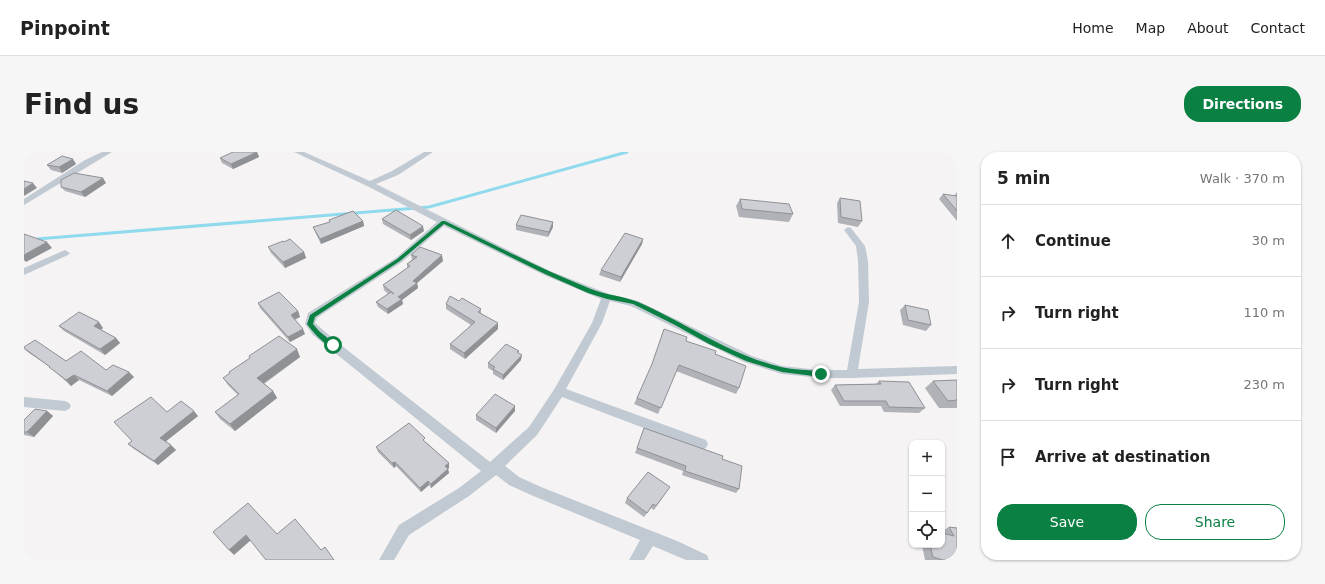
<!DOCTYPE html>
<meta charset="utf-8">
<style>
:root{--surface:#fff;--page:#f6f6f6;--text:#222;--muted:#767676;--line:#e0e0e0;--accent:#0b8043}
body{margin:0;font-family:"DejaVu Sans",sans-serif;background:var(--page);color:var(--text)}
.controls{position:absolute;right:12px;bottom:12px;display:grid;overflow:hidden;border-radius:8px;box-shadow:0 1px 3px #0004}
.controls button{width:36px;height:36px;display:grid;place-items:center;padding:0;border:0;border-bottom:1px solid var(--line);background:var(--surface);color:var(--text);font:20px sans-serif}
.stop{position:absolute;width:12px;height:12px;margin:-9px;border:3px solid #0b8043;border-radius:50%;background:#fff}
.stop.end{background:#0b8043;border-color:#fff;box-shadow:0 1px 4px #0008}
.list{margin:0;padding:0;list-style:none}
h2{display:flex;justify-content:space-between;align-items:center;height:52px;margin:0;padding:0 16px;font-size:17px}
h2 small{font-size:13px;font-weight:400;color:var(--muted)}
.list li{display:grid;grid-template-columns:26px 1fr auto;gap:12px;align-items:center;box-sizing:border-box;height:72px;padding:0 16px;border-top:1px solid var(--line)}
.list b{display:block;font-size:15px;white-space:nowrap}
.list em{font-size:13px;font-style:normal;color:var(--muted)}
.actions{display:flex;gap:8px;padding:12px 16px}
.actions a{flex:1;padding:9px 0;border:1px solid var(--accent);border-radius:16px;text-align:center;font-size:14px;color:var(--accent)}
.actions .main{background:var(--accent);color:#fff}
.icon{flex:none;width:22px;height:22px;fill:none;stroke:currentColor;stroke-width:2;stroke-linecap:round;stroke-linejoin:round}
.map{position:relative;flex:none;width:933px;height:408px;overflow:hidden;border-radius:16px}
header{display:flex;align-items:center;gap:24px;box-sizing:border-box;height:56px;padding:0 20px;background:var(--surface);border-bottom:1px solid var(--line)}
header strong{font-size:19px}
nav{display:flex;gap:22px;margin-inline-start:auto;font-size:14px}
.intro{display:flex;align-items:center;justify-content:space-between;box-sizing:border-box;height:96px;padding:0 24px}
h1{margin:0;font-size:28px}
.button{padding:10px 18px;border-radius:16px;background:var(--accent);color:#fff;font-size:14px;font-weight:700}
main{display:flex;gap:24px;padding:0 24px}
aside{flex:1;background:var(--surface);border-radius:16px;box-shadow:0 1px 3px #0004}
.map>svg:first-child{display:block}
.lines{fill:none;stroke-linecap:round;stroke-linejoin:round}
.stream{stroke:#90daee;stroke-width:3}
.minor{fill:#c1cad2;fill-rule:evenodd}
.wall{fill:#b0b2b7}
.shaded-wall{fill:#909195}
.building{fill:#cdcfd5;stroke:#909195}
.route{fill:#0b8043}
</style>
<header>
<strong>Pinpoint</strong>
<nav><a>Home</a><a>Map</a><a>About</a><a>Contact</a></nav>
</header>
<div class="intro"><h1>Find us</h1><a class="button">Directions</a></div>
<main>
<div class="map">
<svg width="933" height="408" viewBox="0 0 933 408">
<rect width="100%" height="100%" fill="#f5f3f3"/>
<g class="lines">
<!-- stream -->
<path class="stream" d="M 13,87 L 405,55 L 603,0"/>
<!-- minor -->
<g class="minor">
<path d="M 78,0 L 88,0 L 0,53 L 0,47 L 61,8 Z"/>
<path d="M 270,0 L 280,0 L 346,29 L 368,19 L 400,0 L 409,0 L 374,23 L 352,32 L 526,119 L 585,142 L 614,149 L 728,204 L 758,214 L 797,218 L 823,218 L 835,150 L 834,109 L 832,94 L 820,78 L 824,75 L 827,76 L 841,94 L 844,109 L 845,150 L 834,217 L 933,214 L 933,222 L 828,226 L 797,226 L 758,222 L 720,210 L 607,154 L 586,149 L 578,171 L 542,237 L 682,288 L 684,292 L 682,296 L 678,298 L 538,245 L 513,283 L 481,314 L 495,325 L 517,335 L 653,389 L 683,403 L 685,408 L 662,408 L 629,394 L 620,408 L 605,408 L 616,388 L 507,343 L 485,333 L 472,323 L 445,344 L 385,383 L 370,408 L 355,408 L 375,373 L 435,336 L 457,319 L 289,183 L 281,172 L 284,161 L 372,106 L 413,70 L 343,34 ZM 420,74 L 520,123 L 577,147 L 568,171 L 531,236 L 505,275 L 466,310 L 313,190 L 291,171 L 293,166 L 300,161 L 378,110 Z"/>
<path d="M 41,98 L 46,101 L 44,103 L 0,123 L 0,116 Z"/>
<path d="M 0,245 L 41,249 L 45,251 L 47,254 L 45,257 L 41,259 L 0,255 Z"/>
</g>
</g>
<!-- wall -->
<g class="wall">
<path d="M 233,0 L 235,5 L 209,17 L 198,11 L 196,6 Z"/>
<path d="M 52,12 L 38,21 L 27,18 L 23,13 Z"/>
<path d="M 82,31 L 61,45 L 41,39 L 37,35 Z"/>
<path d="M 933,40 L 933,69 L 915,47 L 919,42 L 930,44 Z"/>
<path d="M 816,46 L 838,69 L 834,75 L 814,71 L 813,51 Z"/>
<path d="M 716,47 L 769,62 L 765,70 L 715,65 L 712,54 Z"/>
<path d="M 358,67 L 400,79 L 387,88 L 359,72 Z"/>
<path d="M 305,68 L 339,69 L 340,74 L 297,92 L 291,80 L 289,75 L 305,70 Z"/>
<path d="M 529,70 L 529,75 L 524,85 L 492,78 L 492,73 Z"/>
<path d="M 619,87 L 618,92 L 596,130 L 575,123 L 577,118 Z"/>
<path d="M 260,90 L 280,100 L 282,106 L 261,116 L 247,101 L 244,95 Z"/>
<path d="M 387,103 L 419,109 L 393,131 L 394,136 L 378,148 L 379,152 L 364,162 L 354,155 L 352,150 L 364,142 L 360,138 L 359,133 L 383,116 L 383,112 L 388,108 Z"/>
<path d="M 435,149 L 457,157 L 457,161 L 474,177 L 441,207 L 426,197 L 426,192 L 447,173 L 422,157 L 422,152 Z"/>
<path d="M 234,151 L 274,159 L 276,165 L 271,168 L 281,182 L 266,190 L 236,156 Z"/>
<path d="M 881,153 L 907,173 L 902,179 L 879,173 L 876,158 Z"/>
<path d="M 35,174 L 79,176 L 77,178 L 92,186 L 96,191 L 81,203 L 40,179 Z"/>
<path d="M 640,177 L 662,189 L 691,202 L 715,236 L 712,242 L 652,219 L 634,262 L 610,252 L 627,215 Z"/>
<path d="M 0,197 L 42,209 L 110,225 L 88,244 L 55,228 L 47,234 L 26,215 L 5,201 Z"/>
<path d="M 495,199 L 494,201 L 497,208 L 479,228 L 469,222 L 469,219 L 464,216 L 464,211 Z"/>
<path d="M 225,204 L 276,205 L 240,232 L 249,239 L 253,246 L 211,279 L 196,267 L 191,260 L 214,243 L 204,233 L 199,226 L 206,222 L 205,220 L 226,206 Z"/>
<path d="M 933,228 L 933,256 L 915,256 L 901,236 L 909,229 Z"/>
<path d="M 855,229 L 901,256 L 895,261 L 860,260 L 857,254 L 816,254 L 807,238 L 811,233 L 852,232 Z"/>
<path d="M 491,254 L 491,259 L 472,281 L 452,268 L 452,263 Z"/>
<path d="M 23,259 L 29,264 L 10,285 L 0,283 L 0,268 Z"/>
<path d="M 143,260 L 174,264 L 142,289 L 152,298 L 134,313 L 110,297 L 104,292 Z"/>
<path d="M 620,276 L 698,307 L 715,337 L 712,341 L 658,323 L 659,319 L 611,301 Z"/>
<path d="M 402,290 L 425,311 L 425,316 L 424,317 L 425,321 L 407,336 L 405,333 L 397,340 L 372,314 L 370,316 L 354,300 L 352,295 Z"/>
<path d="M 643,339 L 630,358 L 627,356 L 620,365 L 601,351 L 603,346 Z"/>
<path d="M 925,375 L 933,376 L 933,408 L 901,408 L 898,393 L 918,393 L 919,381 L 918,379 Z"/>
</g>
<!-- shaded-wall -->
<g class="shaded-wall">
<path d="M 233,0 L 235,5 L 209,17 L 207,12 Z"/>
<path d="M 49,7 L 52,12 L 38,21 L 35,15 Z"/>
<path d="M 79,26 L 82,31 L 61,45 L 57,40 Z"/>
<path d="M 9,31 L 13,36 L 0,44 L 0,37 Z"/>
<path d="M 339,69 L 340,74 L 297,92 L 296,87 Z"/>
<path d="M 529,70 L 529,75 L 524,85 L 525,80 Z"/>
<path d="M 399,74 L 400,79 L 387,88 L 386,83 Z"/>
<path d="M 619,87 L 618,92 L 596,130 L 597,125 Z"/>
<path d="M 23,90 L 28,96 L 2,110 L 0,108 L 0,103 Z"/>
<path d="M 280,100 L 282,106 L 261,116 L 259,110 Z"/>
<path d="M 418,103 L 419,109 L 393,131 L 394,136 L 378,148 L 379,152 L 364,162 L 363,157 L 374,145 L 389,129 Z"/>
<path d="M 274,159 L 276,165 L 269,168 L 267,163 Z"/>
<path d="M 75,170 L 79,176 L 75,179 L 70,174 Z"/>
<path d="M 474,171 L 474,177 L 441,207 L 440,201 Z"/>
<path d="M 279,177 L 281,182 L 266,190 L 264,185 Z"/>
<path d="M 92,186 L 96,191 L 81,203 L 76,197 Z"/>
<path d="M 273,197 L 276,205 L 237,233 L 233,226 Z"/>
<path d="M 498,203 L 497,208 L 479,228 L 479,223 Z"/>
<path d="M 105,220 L 110,225 L 88,244 L 83,239 Z"/>
<path d="M 50,223 L 55,228 L 47,234 L 42,228 Z"/>
<path d="M 249,239 L 253,246 L 211,279 L 206,272 Z"/>
<path d="M 491,254 L 491,259 L 472,281 L 472,276 Z"/>
<path d="M 23,259 L 29,264 L 10,285 L 3,280 Z"/>
<path d="M 170,259 L 174,264 L 141,290 L 136,286 Z"/>
<path d="M 147,293 L 152,298 L 134,313 L 130,309 Z"/>
<path d="M 371,310 L 372,314 L 370,316 L 368,311 Z"/>
<path d="M 425,311 L 425,316 L 424,317 L 425,321 L 407,336 L 407,332 L 421,314 Z"/>
<path d="M 404,329 L 405,333 L 397,340 L 396,336 Z"/>
<path d="M 222,383 L 227,388 L 210,403 L 205,398 Z"/>
</g>
<!-- building -->
<g class="building">
<path d="M 209,0 L 233,0 L 207,12 L 196,6 Z"/>
<path d="M 38,4 L 49,7 L 35,15 L 23,13 Z"/>
<path d="M 50,21 L 79,26 L 57,40 L 37,35 L 37,28 Z"/>
<path d="M 0,29 L 9,31 L 0,37 Z"/>
<path d="M 919,42 L 933,44 L 933,59 Z"/>
<path d="M 816,46 L 836,49 L 838,69 L 817,65 Z"/>
<path d="M 716,47 L 765,52 L 769,62 L 718,57 Z"/>
<path d="M 372,58 L 399,74 L 386,83 L 358,67 Z"/>
<path d="M 329,59 L 339,69 L 296,87 L 289,75 L 306,70 L 305,68 Z"/>
<path d="M 497,63 L 529,70 L 525,80 L 492,73 Z"/>
<path d="M 601,81 L 619,87 L 597,125 L 577,118 Z"/>
<path d="M 0,82 L 23,90 L 0,103 Z"/>
<path d="M 266,87 L 280,100 L 259,110 L 244,95 L 259,89 L 260,90 Z"/>
<path d="M 396,95 L 418,103 L 389,129 L 393,131 L 374,145 L 378,147 L 363,157 L 352,150 L 367,140 L 370,142 L 359,133 L 386,114 L 383,112 L 393,105 L 387,103 Z"/>
<path d="M 255,140 L 274,159 L 267,163 L 279,177 L 264,185 L 234,151 Z"/>
<path d="M 426,144 L 435,149 L 438,146 L 457,157 L 454,160 L 474,171 L 440,201 L 426,192 L 451,170 L 422,152 Z"/>
<path d="M 881,153 L 904,158 L 907,173 L 884,168 Z"/>
<path d="M 55,160 L 75,170 L 70,174 L 92,186 L 76,197 L 35,174 Z"/>
<path d="M 640,177 L 663,185 L 662,189 L 692,199 L 691,202 L 722,214 L 715,236 L 655,213 L 637,256 L 613,246 L 628,212 Z"/>
<path d="M 255,184 L 273,197 L 233,226 L 249,239 L 206,272 L 191,260 L 215,242 L 199,226 L 206,221 L 205,220 L 226,206 L 225,204 Z"/>
<path d="M 11,188 L 42,209 L 57,199 L 82,218 L 89,213 L 105,220 L 83,239 L 50,223 L 42,228 L 25,215 L 26,215 L 0,196 L 0,195 Z"/>
<path d="M 482,192 L 495,199 L 493,200 L 498,203 L 479,223 L 469,217 L 471,215 L 464,211 Z"/>
<path d="M 933,228 L 933,248 L 924,249 L 909,229 Z"/>
<path d="M 855,229 L 885,230 L 901,256 L 865,255 L 862,249 L 820,249 L 811,233 L 857,232 Z"/>
<path d="M 471,242 L 491,254 L 472,276 L 452,263 Z"/>
<path d="M 127,245 L 143,260 L 157,249 L 170,259 L 136,286 L 147,293 L 130,309 L 104,292 L 108,289 L 90,270 Z"/>
<path d="M 11,257 L 23,259 L 3,280 L 0,280 L 0,268 Z"/>
<path d="M 385,271 L 401,286 L 399,288 L 425,311 L 421,314 L 424,317 L 407,332 L 404,329 L 396,336 L 371,310 L 368,311 L 352,295 Z"/>
<path d="M 620,276 L 699,304 L 698,307 L 718,314 L 715,337 L 661,319 L 662,314 L 613,296 Z"/>
<path d="M 624,320 L 646,335 L 632,354 L 629,352 L 623,361 L 603,346 Z"/>
<path d="M 224,351 L 253,382 L 271,367 L 297,398 L 301,395 L 310,408 L 242,408 L 222,383 L 205,398 L 189,380 Z"/>
<path d="M 925,375 L 933,376 L 933,408 L 919,408 L 909,405 L 906,393 L 918,393 L 918,381 L 930,384 Z"/>
</g>
<!-- route -->
<path class="route" d="M 418,69 L 421,69 C 469,92 517,117 567,137 C 582,143 599,144 614,150 C 662,171 706,203 757,215 C 770,218 784,218 797,219 L 800,222 L 797,225 L 758,220 L 722,209 L 685,192 L 651,173 L 609,152 L 583,147 L 564,141 L 521,122 L 420,72 L 376,109 L 291,165 L 289,172 L 295,179 L 311,192 L 311,195 C 302,196 288,179 283,172 L 286,163 L 373,107 Z"/>
</svg>
<div class="controls">
<button>+</button>
<button>−</button>
<button><svg class="icon" aria-label="locate" viewBox="0 0 24 24"><circle cx="12" cy="12" r="6"/><path d="M12 2v4M12 18v4M2 12h4M18 12h4"/></svg></button>
</div>
<div class="stop" style="left:309px;top:193px"></div>
<div class="stop end" style="left:797px;top:222px"></div>
</div>
<aside>
<h2>5 min<small>Walk · 370 m</small></h2>
<ul class="list">
<li><svg class="icon" aria-label="ahead" viewBox="0 0 24 24"><path d="M12 20V5M6 11l6-6 6 6"/></svg><div><b>Continue</b></div><em>30 m</em></li>
<li><svg class="icon" aria-label="right" viewBox="0 0 24 24"><path d="M7 20v-9h11M14 6l5 5-5 5"/></svg><div><b>Turn right</b></div><em>110 m</em></li>
<li><svg class="icon" aria-label="right" viewBox="0 0 24 24"><path d="M7 20v-9h11M14 6l5 5-5 5"/></svg><div><b>Turn right</b></div><em>230 m</em></li>
<li><svg class="icon" aria-label="arrive" viewBox="0 0 24 24"><path d="M6 21V4h12l-3 4 3 4H6"/></svg><div><b>Arrive at destination</b></div></li>
</ul>
<div class="actions"><a class="main">Save</a><a>Share</a></div>
</aside>
</main>
